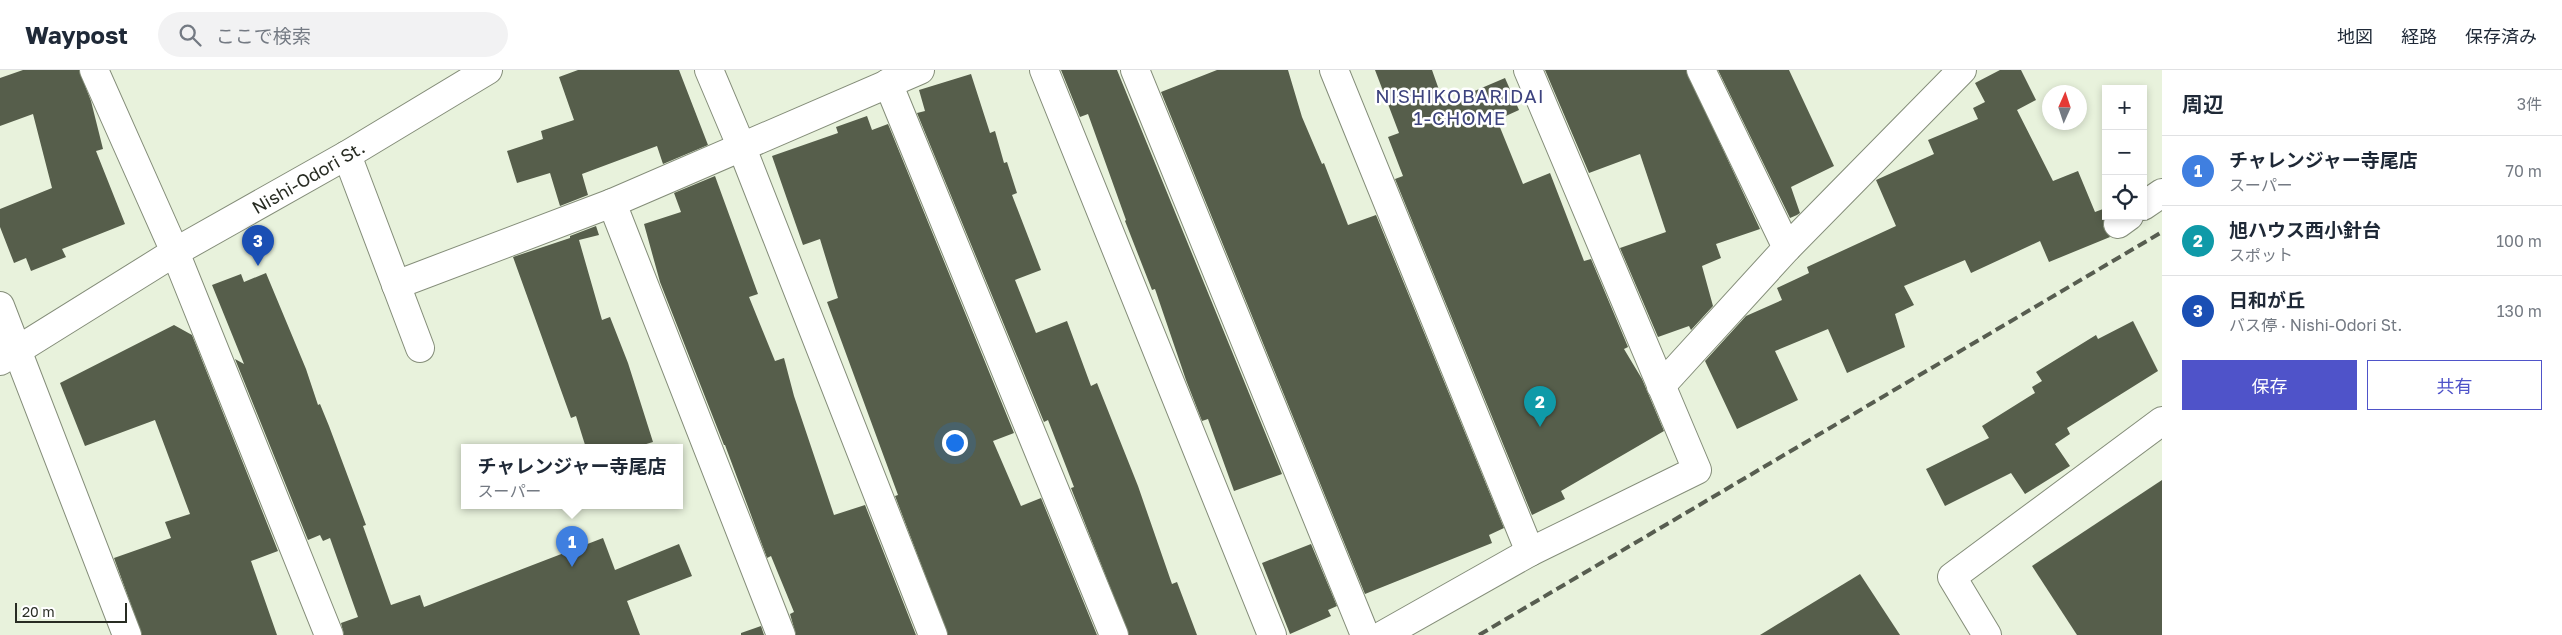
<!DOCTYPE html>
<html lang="ja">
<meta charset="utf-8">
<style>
:root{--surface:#fff;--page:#f2f2f3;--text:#1f2937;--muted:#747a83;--line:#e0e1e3;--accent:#4f53c9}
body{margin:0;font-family:"Golos Text","Noto Sans JP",sans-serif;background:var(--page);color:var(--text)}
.controls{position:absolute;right:15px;top:15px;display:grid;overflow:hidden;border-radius:0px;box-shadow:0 2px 8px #0003}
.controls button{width:45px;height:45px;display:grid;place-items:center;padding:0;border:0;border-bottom:1px solid var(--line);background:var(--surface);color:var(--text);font:25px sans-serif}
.compass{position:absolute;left:2042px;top:15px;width:45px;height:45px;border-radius:50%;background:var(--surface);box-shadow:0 2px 8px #0003;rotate:3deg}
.scale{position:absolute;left:15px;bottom:12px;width:112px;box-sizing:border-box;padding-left:5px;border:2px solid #282c23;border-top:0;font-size:14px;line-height:18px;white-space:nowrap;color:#282c23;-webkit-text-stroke:4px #fff;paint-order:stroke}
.you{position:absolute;left:954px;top:372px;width:18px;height:18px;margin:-12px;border:4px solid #fff;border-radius:50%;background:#1a73e8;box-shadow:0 0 0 8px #1a73e833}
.badge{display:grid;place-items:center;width:32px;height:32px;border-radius:50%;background:var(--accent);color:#fff;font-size:16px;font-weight:700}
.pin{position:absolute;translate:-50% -41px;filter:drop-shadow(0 1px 2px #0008)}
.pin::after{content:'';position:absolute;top:26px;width:18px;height:15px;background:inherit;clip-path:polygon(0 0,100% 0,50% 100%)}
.popup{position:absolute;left:461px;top:374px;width:222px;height:65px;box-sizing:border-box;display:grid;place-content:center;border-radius:0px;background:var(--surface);filter:drop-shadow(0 1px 4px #0005);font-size:16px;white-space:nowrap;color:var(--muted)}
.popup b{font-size:19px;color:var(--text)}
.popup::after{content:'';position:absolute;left:50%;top:100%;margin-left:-10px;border:10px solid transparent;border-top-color:var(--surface)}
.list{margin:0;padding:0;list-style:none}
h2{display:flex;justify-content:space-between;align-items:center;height:65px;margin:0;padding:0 20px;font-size:21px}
h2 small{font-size:16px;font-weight:400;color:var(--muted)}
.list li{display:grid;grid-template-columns:32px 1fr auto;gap:15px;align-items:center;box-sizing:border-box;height:70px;padding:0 20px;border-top:1px solid var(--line)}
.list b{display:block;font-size:19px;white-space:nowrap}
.list p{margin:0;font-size:16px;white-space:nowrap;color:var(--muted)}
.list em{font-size:16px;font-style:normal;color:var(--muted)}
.actions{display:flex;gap:10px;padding:15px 20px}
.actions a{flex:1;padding:11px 0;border:1px solid var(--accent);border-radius:0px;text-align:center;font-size:18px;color:var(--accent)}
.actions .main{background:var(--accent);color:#fff}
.icon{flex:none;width:28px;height:28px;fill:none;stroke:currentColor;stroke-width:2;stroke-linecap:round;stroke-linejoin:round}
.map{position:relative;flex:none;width:2162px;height:565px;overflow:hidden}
header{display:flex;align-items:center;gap:30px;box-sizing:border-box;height:70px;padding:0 25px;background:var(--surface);border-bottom:1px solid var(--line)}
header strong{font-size:24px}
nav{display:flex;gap:28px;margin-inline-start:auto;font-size:18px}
.search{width:350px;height:45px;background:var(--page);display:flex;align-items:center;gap:12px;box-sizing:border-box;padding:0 18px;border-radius:28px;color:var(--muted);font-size:19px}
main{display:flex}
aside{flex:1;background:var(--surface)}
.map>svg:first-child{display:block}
.building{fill:#565e4b}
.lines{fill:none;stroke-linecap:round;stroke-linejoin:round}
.minor-casing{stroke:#848d79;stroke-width:30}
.minor{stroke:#fff;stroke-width:28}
.rail{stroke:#575d50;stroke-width:4;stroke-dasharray:10 5;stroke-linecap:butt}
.labels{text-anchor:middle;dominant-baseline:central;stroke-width:5;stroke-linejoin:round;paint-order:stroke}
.street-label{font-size:18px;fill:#282c23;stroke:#fff}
.neighbourhood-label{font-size:19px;letter-spacing:1px;fill:#3d437f;stroke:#fff}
</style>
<header>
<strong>Waypost</strong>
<div class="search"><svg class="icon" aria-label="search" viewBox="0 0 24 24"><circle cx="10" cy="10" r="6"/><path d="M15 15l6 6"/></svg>ここで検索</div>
<nav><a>地図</a><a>経路</a><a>保存済み</a></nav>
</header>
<main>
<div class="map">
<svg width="2162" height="565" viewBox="0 0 2162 565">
<rect width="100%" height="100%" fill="#e8f2dc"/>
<!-- building -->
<g class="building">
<path d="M 23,0 L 79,0 L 91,31 L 103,79 L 96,81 L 125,154 L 62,179 L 66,187 L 31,201 L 26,188 L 14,193 L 0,157 L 0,139 L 52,118 L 33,44 L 0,56 L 0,8 Z"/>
<path d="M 578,0 L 679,0 L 708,75 L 663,94 L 657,76 L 582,104 L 588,125 L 560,136 L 550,103 L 517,113 L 507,81 L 543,69 L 541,61 L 574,50 L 559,7 Z"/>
<path d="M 1061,0 L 1117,0 L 1282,404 L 1234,421 L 1208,349 L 1202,351 L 1186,310 L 1155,219 L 1152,220 L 1125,151 L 1126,150 L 1088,44 L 1080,47 Z"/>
<path d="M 1217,0 L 1288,0 L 1302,47 L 1322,94 L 1324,93 L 1348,155 L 1376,145 L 1504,458 L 1489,465 L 1492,473 L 1365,524 L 1161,22 Z"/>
<path d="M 1375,0 L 1432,0 L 1444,34 L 1505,8 L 1519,40 L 1497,50 L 1523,114 L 1550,103 L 1584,191 L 1591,189 L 1628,277 L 1624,279 L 1642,309 L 1664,361 L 1561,421 L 1565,429 L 1532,445 L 1395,109 L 1403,106 L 1388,67 L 1399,63 Z"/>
<path d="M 1545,0 L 1686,0 L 1760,159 L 1716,174 L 1721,188 L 1702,196 L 1713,236 L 1691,260 L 1689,256 L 1658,267 L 1620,178 L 1666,162 L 1640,84 L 1589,103 Z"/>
<path d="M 1718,0 L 1789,0 L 1834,96 L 1791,117 L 1800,143 L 1797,145 L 1790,148 Z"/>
<path d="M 2000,0 L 2021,0 L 2036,30 L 2017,40 L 2053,111 L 2078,101 L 2095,142 L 2103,139 L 2106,145 L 2103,156 L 2110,167 L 2049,192 L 2040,171 L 1971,203 L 1965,190 L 1904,216 L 1914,235 L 1895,244 L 1905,277 L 1847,303 L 1828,259 L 1775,281 L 1798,330 L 1737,359 L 1705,291 L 1746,246 L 1782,230 L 1777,218 L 1809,203 L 1807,197 L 1896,156 L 1876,110 L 1934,84 L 1928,70 L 1978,49 L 1973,38 L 1985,32 L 1975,13 Z"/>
<path d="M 971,4 L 990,63 L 995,61 L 1004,93 L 1007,92 L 1017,123 L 1012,125 L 1041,200 L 1015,210 L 1036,263 L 1067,251 L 1091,316 L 1097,313 L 1138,416 L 1172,514 L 1177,512 L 1197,565 L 1129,565 L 1071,418 L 1074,417 L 1048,350 L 1044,352 L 917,43 L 925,41 L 919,20 Z"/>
<path d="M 867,46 L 872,60 L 888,54 L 1014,363 L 993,371 L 1021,436 L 1041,428 L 1097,565 L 948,565 L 895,426 L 898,425 L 827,232 L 838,228 L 820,169 L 803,175 L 772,86 L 838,63 L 836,57 Z"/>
<path d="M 715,106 L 758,224 L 749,227 L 775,291 L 784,288 L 794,326 L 834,445 L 865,435 L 916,565 L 796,565 L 790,544 L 794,542 L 771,486 L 767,488 L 725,375 L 724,375 L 660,212 L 644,154 L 681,142 L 674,123 Z"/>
<path d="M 596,156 L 599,165 L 579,170 L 602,250 L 610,247 L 628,293 L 653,372 L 633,378 L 586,378 L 576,346 L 571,348 L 513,187 L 570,168 L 570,166 Z"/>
<path d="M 266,203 L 306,299 L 318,335 L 320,334 L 329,356 L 366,455 L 363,456 L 391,535 L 420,525 L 424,537 L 603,468 L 615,500 L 679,474 L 692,506 L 627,531 L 640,565 L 344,565 L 341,553 L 358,547 L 330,468 L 323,471 L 320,465 L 308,470 L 235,289 L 244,294 L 212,215 L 241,204 L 244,212 Z"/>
<path d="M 2133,251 L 2158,301 L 2067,358 L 2070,364 L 2055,374 L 2070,396 L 2025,424 L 2011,403 L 1945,436 L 1926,399 L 1989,368 L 1982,356 L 2035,323 L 2032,317 L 2042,311 L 2036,302 L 2096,265 L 2098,269 Z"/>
<path d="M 174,255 L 192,265 L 278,481 L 251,491 L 277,565 L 142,565 L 114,488 L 171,468 L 165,452 L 190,444 L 155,350 L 85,376 L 60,313 Z"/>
<path d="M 2162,410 L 2162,565 L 2077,565 L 2032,496 Z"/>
<path d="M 1311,474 L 1337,536 L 1328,540 L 1331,546 L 1290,564 L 1262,493 Z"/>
<path d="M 1860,504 L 1900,565 L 1760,565 Z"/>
<path d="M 761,556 L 764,565 L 741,565 L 741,563 Z"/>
</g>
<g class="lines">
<!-- minor casing -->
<g class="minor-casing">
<g id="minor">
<path d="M 94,0 L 175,182 L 329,565"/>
<path d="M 709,0 L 742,78 L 933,565"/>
<path d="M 1044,0 L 1272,565"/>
<path d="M 1135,0 L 1365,565"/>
<path d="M 1334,0 L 1530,482"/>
<path d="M 1701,0 L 1787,178"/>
<path d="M 888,13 L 1114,565"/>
<path d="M 347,85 L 420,278"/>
<path d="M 612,133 L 781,565"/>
<path d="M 2143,136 L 2162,123"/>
<path d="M 2118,154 L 2129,146"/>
<path d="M 396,215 L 612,133 L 920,0"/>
<path d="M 0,236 L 127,565"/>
<path d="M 0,291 L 175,182 L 347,85 L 488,0"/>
<path d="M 1661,316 L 1787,178 L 1962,0"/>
<path d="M 1383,565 L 1530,482 L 1697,400 L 1528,0"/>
<path d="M 1987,565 L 1952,507 L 2162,351"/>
</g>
</g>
<!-- minor -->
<use href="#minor" class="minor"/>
<!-- rail -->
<path class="rail" d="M 1479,565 L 2162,162"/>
</g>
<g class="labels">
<!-- street labels -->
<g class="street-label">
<text transform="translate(308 107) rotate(-30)">Nishi-Odori St.</text>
</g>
<!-- neighbourhood labels -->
<g class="neighbourhood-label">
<text x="1460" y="25">NISHIKOBARIDAI<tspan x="1460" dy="22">1-CHOME</tspan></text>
</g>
</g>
</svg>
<div class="controls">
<button>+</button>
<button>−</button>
<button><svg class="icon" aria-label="locate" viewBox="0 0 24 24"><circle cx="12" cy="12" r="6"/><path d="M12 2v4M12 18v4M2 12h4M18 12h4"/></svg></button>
</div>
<svg class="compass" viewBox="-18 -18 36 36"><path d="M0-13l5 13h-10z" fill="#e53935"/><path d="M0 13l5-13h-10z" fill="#747a83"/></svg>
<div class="scale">20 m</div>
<div class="you"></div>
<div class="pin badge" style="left:572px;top:497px;background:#3f7fe0">1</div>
<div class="popup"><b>チャレンジャー寺尾店</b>スーパー</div>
<div class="pin badge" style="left:1540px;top:357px;background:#0f9aa8">2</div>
<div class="pin badge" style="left:258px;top:196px;background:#1a4fb4">3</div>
</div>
<aside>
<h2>周辺<small>3件</small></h2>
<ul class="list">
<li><span class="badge" style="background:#3f7fe0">1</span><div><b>チャレンジャー寺尾店</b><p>スーパー</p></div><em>70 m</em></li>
<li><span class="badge" style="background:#0f9aa8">2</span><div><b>旭ハウス西小針台</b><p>スポット</p></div><em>100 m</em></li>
<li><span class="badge" style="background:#1a4fb4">3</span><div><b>日和が丘</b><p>バス停 · Nishi-Odori St.</p></div><em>130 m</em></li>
</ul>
<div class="actions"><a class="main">保存</a><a>共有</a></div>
</aside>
</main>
